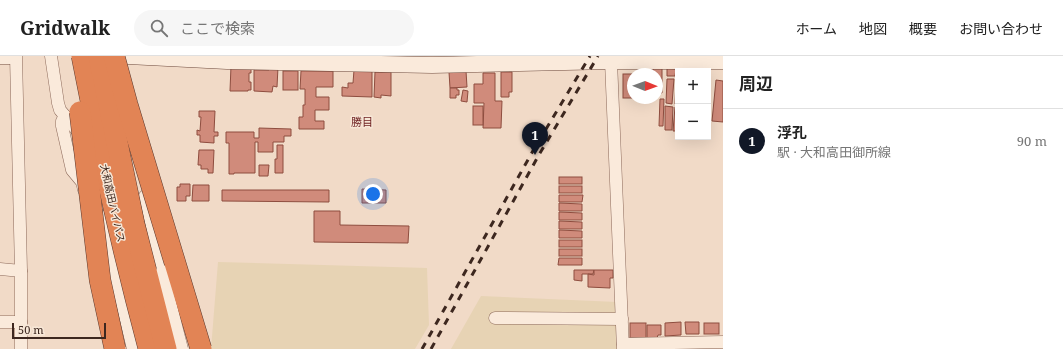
<!DOCTYPE html>
<html lang="ja">
<meta charset="utf-8">
<style>
:root{--surface:#fff;--page:#f6f6f6;--text:#222;--muted:#767676;--line:#e0e0e0;--accent:#111827}
body{margin:0;font-family:"Noto Serif","Noto Sans JP",serif;background:var(--page);color:var(--text)}
.controls{position:absolute;right:12px;top:12px;display:grid;overflow:hidden;border-radius:0px;box-shadow:0 4px 16px #0002}
.controls button{width:36px;height:36px;display:grid;place-items:center;padding:0;border:0;border-bottom:1px solid var(--line);background:var(--surface);color:var(--text);font:20px sans-serif}
.compass{position:absolute;left:627px;top:12px;width:36px;height:36px;border-radius:50%;background:var(--surface);box-shadow:0 4px 16px #0002;rotate:91deg}
.scale{position:absolute;left:12px;bottom:10px;width:94px;box-sizing:border-box;padding-left:4px;border:2px solid #3d271f;border-top:0;font-size:11px;line-height:14px;white-space:nowrap;color:#3d271f;-webkit-text-stroke:3px #f7e7d7;paint-order:stroke}
.you{position:absolute;left:373px;top:138px;width:14px;height:14px;margin:-10px;border:3px solid #fff;border-radius:50%;background:#1a73e8;box-shadow:0 0 0 6px #1a73e833}
.badge{display:grid;place-items:center;width:26px;height:26px;border-radius:50%;background:var(--accent);color:#fff;font-size:13px;font-weight:700}
.pin{position:absolute;translate:-50% -33px;filter:drop-shadow(0 1px 2px #0008)}
.pin::after{content:'';position:absolute;top:21px;width:14px;height:12px;background:inherit;clip-path:polygon(0 0,100% 0,50% 100%)}
.list{margin:0;padding:0;list-style:none}
h2{display:flex;justify-content:space-between;align-items:center;height:52px;margin:0;padding:0 16px;font-size:17px}
h2 small{font-size:13px;font-weight:400;color:var(--muted)}
.list li{display:grid;grid-template-columns:26px 1fr auto;gap:12px;align-items:center;box-sizing:border-box;height:64px;padding:0 16px;border-top:1px solid var(--line)}
.list b{display:block;font-size:15px;white-space:nowrap}
.list p{margin:0;font-size:13px;white-space:nowrap;color:var(--muted)}
.list em{font-size:13px;font-style:normal;color:var(--muted)}
.icon{flex:none;width:22px;height:22px;fill:none;stroke:currentColor;stroke-width:2;stroke-linecap:round;stroke-linejoin:round}
.map{position:relative;flex:none;width:723px;height:293px;overflow:hidden}
header{display:flex;align-items:center;gap:24px;box-sizing:border-box;height:56px;padding:0 20px;background:var(--surface);border-bottom:1px solid var(--line)}
header strong{font-size:19px}
nav{display:flex;gap:22px;margin-inline-start:auto;font-size:14px}
.search{width:280px;height:36px;background:var(--page);display:flex;align-items:center;gap:10px;box-sizing:border-box;padding:0 14px;border-radius:22px;color:var(--muted);font-size:15px}
main{display:flex}
aside{flex:1;background:var(--surface)}
.map>svg:first-child{display:block}
.farmland{fill:#e7d3b4}
.building{fill:#d08b7b;stroke:#8e4d3f}
.lines{fill:none;stroke-linecap:round;stroke-linejoin:round}
.street-casing{stroke:#8d6a5b;stroke-width:13}
.secondary-casing{stroke:#6f4b3e;stroke-width:17}
.street{stroke:#faeadb;stroke-width:12}
.secondary{stroke:#faeadb;stroke-width:16}
.rail{stroke:#3d271f;stroke-width:3;stroke-dasharray:7 7;stroke-linecap:butt}
.street-bridge-casing{stroke:#8d6a5b;stroke-width:13;stroke-linecap:butt}
.highway-bridge-casing{stroke:#5b392f;stroke-width:22;stroke-linecap:butt}
.street-bridge{stroke:#faeadb;stroke-width:12}
.highway-bridge{stroke:#e28455;stroke-width:21}
.labels{text-anchor:middle;dominant-baseline:central;stroke-width:3;stroke-linejoin:round;paint-order:stroke}
.street-label{font-size:10px;fill:#3d271f;stroke:#f7e7d7}
.neighbourhood-label{font-size:11px;fill:#6c1d1e;stroke:#f7e7d7}
</style>
<header>
<strong>Gridwalk</strong>
<div class="search"><svg class="icon" aria-label="search" viewBox="0 0 24 24"><circle cx="10" cy="10" r="6"/><path d="M15 15l6 6"/></svg>ここで検索</div>
<nav><a>ホーム</a><a>地図</a><a>概要</a><a>お問い合わせ</a></nav>
</header>
<main>
<div class="map">
<svg width="723" height="293" viewBox="0 0 723 293">
<rect width="100%" height="100%" fill="#f1dac7"/>
<!-- farmland -->
<g class="farmland">
<path d="M 218,206 L 427,212 L 429,269 L 415,293 L 211,293 Z"/>
<path d="M 481,240 L 617,246 L 618,293 L 451,293 Z"/>
</g>
<!-- building -->
<g class="building">
<path d="M 231,10 L 251,10 L 251,17 L 249,17 L 249,26 L 251,26 L 251,34 L 248,34 L 248,35 L 230,35 Z"/>
<path d="M 653,10 L 662,10 L 662,37 L 657,37 L 657,18 L 653,18 Z"/>
<path d="M 269,11 L 278,11 L 277,31 L 273,30 L 272,36 L 254,35 L 254,14 L 269,14 Z"/>
<path d="M 667,12 L 676,13 L 675,20 L 667,20 Z"/>
<path d="M 354,14 L 372,15 L 372,41 L 342,40 L 342,31 L 348,32 L 348,27 L 353,27 Z"/>
<rect x="283" y="15" width="15" height="19"/>
<path d="M 301,15 L 333,15 L 333,31 L 316,31 L 316,41 L 329,41 L 329,54 L 315,54 L 315,65 L 324,65 L 324,73 L 299,73 L 299,61 L 303,61 L 303,49 L 305,49 L 305,33 L 300,33 Z"/>
<path d="M 466,15 L 467,31 L 450,32 L 449,16 Z"/>
<path d="M 375,16 L 391,16 L 391,40 L 381,39 L 381,42 L 374,41 Z"/>
<path d="M 501,16 L 512,16 L 512,36 L 509,36 L 509,41 L 501,41 Z"/>
<path d="M 483,17 L 495,17 L 495,45 L 502,45 L 501,72 L 483,72 L 484,47 L 474,47 L 474,28 L 483,28 Z"/>
<rect x="623" y="18" width="10" height="24"/>
<path d="M 667,23 L 674,23 L 672,48 L 666,47 Z"/>
<path d="M 676,23 L 678,23 L 678,48 L 675,48 Z"/>
<path d="M 716,24 L 723,25 L 723,66 L 712,65 Z"/>
<path d="M 450,32 L 457,32 L 457,34 L 459,34 L 459,39 L 456,39 L 456,42 L 450,42 Z"/>
<path d="M 463,34 L 468,35 L 467,46 L 461,45 Z"/>
<path d="M 660,43 L 664,43 L 663,70 L 659,70 Z"/>
<rect x="473" y="50" width="10" height="19"/>
<path d="M 665,50 L 673,51 L 672,74 L 665,74 Z"/>
<path d="M 675,51 L 678,51 L 678,75 L 673,75 Z"/>
<path d="M 199,55 L 215,55 L 214,76 L 218,76 L 218,80 L 214,80 L 214,87 L 200,86 L 200,79 L 197,79 L 197,74 L 200,75 L 201,61 L 199,61 Z"/>
<path d="M 259,72 L 291,73 L 291,80 L 284,80 L 284,86 L 273,86 L 273,96 L 258,96 L 258,86 L 255,86 L 255,117 L 234,117 L 234,118 L 229,118 L 229,87 L 226,87 L 226,76 L 254,76 L 254,82 L 259,82 Z"/>
<path d="M 277,89 L 283,89 L 283,117 L 275,117 L 275,103 L 277,103 Z"/>
<path d="M 199,94 L 214,94 L 213,117 L 208,117 L 208,113 L 201,113 L 201,109 L 198,109 Z"/>
<path d="M 259,109 L 269,109 L 268,120 L 259,120 Z"/>
<rect x="559" y="121" width="23" height="7"/>
<path d="M 180,128 L 190,128 L 190,140 L 186,140 L 186,145 L 177,145 L 177,131 L 180,131 Z"/>
<path d="M 193,129 L 209,129 L 209,145 L 192,145 Z"/>
<rect x="559" y="130" width="23" height="7"/>
<path d="M 362,133 L 386,134 L 386,147 L 362,147 Z"/>
<path d="M 222,134 L 329,134 L 329,146 L 222,145 Z"/>
<path d="M 559,139 L 583,139 L 582,146 L 559,146 Z"/>
<path d="M 559,147 L 582,148 L 582,155 L 559,155 Z"/>
<path d="M 314,155 L 340,155 L 340,169 L 409,170 L 408,187 L 314,186 Z"/>
<path d="M 559,156 L 582,157 L 582,164 L 559,164 Z"/>
<path d="M 559,165 L 582,166 L 582,173 L 559,173 Z"/>
<path d="M 559,174 L 582,175 L 582,182 L 559,182 Z"/>
<rect x="559" y="184" width="23" height="7"/>
<rect x="559" y="193" width="23" height="7"/>
<path d="M 559,202 L 582,202 L 582,209 L 558,209 Z"/>
<path d="M 574,214 L 594,214 L 593,218 L 582,218 L 582,225 L 574,224 Z"/>
<path d="M 594,214 L 613,214 L 613,222 L 610,222 L 610,232 L 588,231 L 588,218 L 594,219 Z"/>
<path d="M 681,266 L 681,279 L 665,280 L 665,267 Z"/>
<path d="M 685,266 L 699,266 L 699,278 L 686,278 Z"/>
<rect x="630" y="267" width="16" height="15"/>
<rect x="704" y="267" width="15" height="11"/>
<path d="M 647,269 L 661,269 L 661,279 L 658,279 L 657,282 L 647,282 Z"/>
</g>
<g class="lines">
<!-- street casing -->
<g class="street-casing">
<g id="street">
<path d="M 16,0 L 21,215 L 21,293"/>
<path d="M 51,0 L 58,47 L 60,54 L 65,60 L 76,73 L 80,79"/>
<path d="M 611,5 L 623,293"/>
<path d="M 65,60 L 62,65 L 62,70 L 72,114 L 82,126 L 84,134"/>
<path d="M 145,140 L 162,215"/>
<path d="M 101,160 L 133,293"/>
<path d="M 0,213 L 21,215"/>
<path d="M 495,262 L 622,263"/>
<path d="M 0,266 L 21,266"/>
<path d="M 623,288 L 723,286"/>
</g>
</g>
<!-- secondary casing -->
<g class="secondary-casing">
<g id="secondary">
<path d="M 0,0 L 12,0"/>
<path d="M 128,0 L 227,5 L 432,9 L 611,5 L 723,5"/>
</g>
</g>
<!-- street -->
<use href="#street" class="street"/>
<!-- secondary -->
<use href="#secondary" class="secondary"/>
<!-- rail -->
<g class="rail">
<path d="M 422,293 L 534,93 L 590,0"/>
<path d="M 431,293 L 540,97 L 598,0"/>
</g>
<!-- street-bridge casing -->
<g class="street-bridge-casing">
<path id="street-bridge" d="M 162,215 L 182,293"/>
</g>
<!-- highway-bridge casing -->
<g class="highway-bridge-casing">
<g id="highway-bridge">
<path d="M 82,0 C 101,98 123,196 149,293"/>
<path d="M 99,0 L 134,168 L 166,293"/>
<path d="M 114,0 L 127,48 L 201,293"/>
<path d="M 80,56 L 100,224 L 115,293"/>
</g>
</g>
<!-- street-bridge -->
<use href="#street-bridge" class="street-bridge"/>
<!-- highway-bridge -->
<use href="#highway-bridge" class="highway-bridge"/>
</g>
<g class="labels">
<!-- street labels -->
<g class="street-label">
<text transform="translate(113 147) rotate(77)">大和高田バイパス</text>
</g>
<!-- neighbourhood labels -->
<g class="neighbourhood-label">
<text x="362" y="65">勝目</text>
</g>
</g>
</svg>
<div class="controls">
<button>+</button>
<button>−</button>
</div>
<svg class="compass" viewBox="-18 -18 36 36"><path d="M0-13l5 13h-10z" fill="#e53935"/><path d="M0 13l5-13h-10z" fill="#767676"/></svg>
<div class="scale">50 m</div>
<div class="you"></div>
<div class="pin badge" style="left:535px;top:99px">1</div>
</div>
<aside>
<h2>周辺<small></small></h2>
<ul class="list">
<li><span class="badge">1</span><div><b>浮孔</b><p>駅 · 大和高田御所線</p></div><em>90 m</em></li>
</ul>
</aside>
</main>
